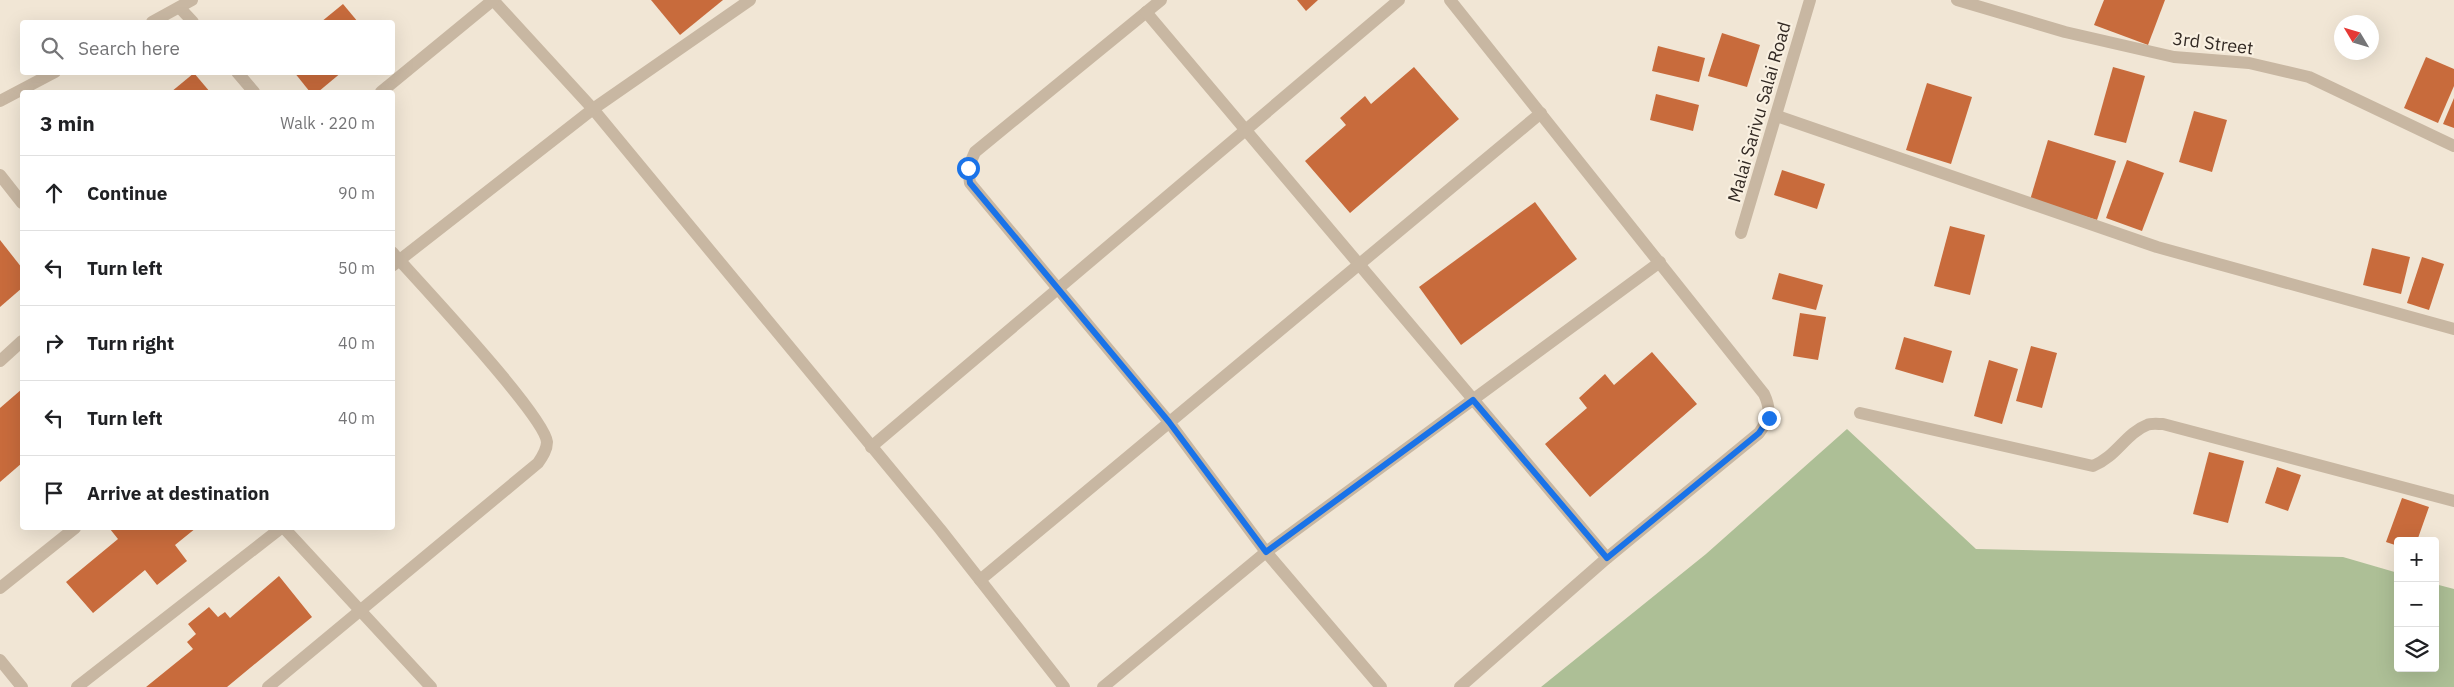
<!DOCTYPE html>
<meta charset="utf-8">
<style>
:root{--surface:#fff;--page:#f6f6f6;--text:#202124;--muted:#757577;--line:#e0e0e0}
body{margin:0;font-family:"IBM Plex Sans",sans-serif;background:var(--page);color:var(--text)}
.controls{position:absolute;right:15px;bottom:15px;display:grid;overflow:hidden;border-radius:5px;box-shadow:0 5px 20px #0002}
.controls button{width:45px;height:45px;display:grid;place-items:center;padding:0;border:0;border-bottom:1px solid var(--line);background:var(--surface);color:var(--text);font:25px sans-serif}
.compass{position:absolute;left:2334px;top:15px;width:45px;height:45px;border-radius:50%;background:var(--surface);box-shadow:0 5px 20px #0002;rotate:308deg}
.stop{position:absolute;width:15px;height:15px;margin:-11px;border:4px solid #1a73e8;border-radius:50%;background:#fff}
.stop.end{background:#1a73e8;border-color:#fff;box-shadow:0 1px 5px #0008}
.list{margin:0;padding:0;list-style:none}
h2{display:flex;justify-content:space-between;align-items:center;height:65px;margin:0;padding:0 20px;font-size:21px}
h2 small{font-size:16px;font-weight:400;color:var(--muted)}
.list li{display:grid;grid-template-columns:32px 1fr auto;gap:15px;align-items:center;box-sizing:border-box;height:75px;padding:0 20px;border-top:1px solid var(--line)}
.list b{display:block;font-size:19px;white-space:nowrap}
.list em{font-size:16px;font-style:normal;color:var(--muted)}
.icon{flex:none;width:28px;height:28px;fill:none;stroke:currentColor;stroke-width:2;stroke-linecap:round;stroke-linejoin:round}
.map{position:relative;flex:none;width:2454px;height:687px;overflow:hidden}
.search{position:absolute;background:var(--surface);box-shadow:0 5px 20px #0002;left:20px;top:20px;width:375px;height:55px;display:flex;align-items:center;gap:12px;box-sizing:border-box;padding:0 18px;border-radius:5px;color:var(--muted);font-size:19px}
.panel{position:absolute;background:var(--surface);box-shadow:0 5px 20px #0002;left:20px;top:90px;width:375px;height:440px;border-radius:5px}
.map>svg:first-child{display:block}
.green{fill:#adbf96}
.building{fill:#c86b3c}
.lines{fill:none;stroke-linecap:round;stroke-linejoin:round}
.minor{stroke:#c8b7a2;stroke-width:12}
.route{stroke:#1a73e8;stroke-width:6}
.labels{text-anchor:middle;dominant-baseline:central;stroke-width:4.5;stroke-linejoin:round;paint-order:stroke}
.street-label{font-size:18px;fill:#332a24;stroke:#f9f0e1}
</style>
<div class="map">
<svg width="2454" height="687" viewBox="0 0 2454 687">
<rect width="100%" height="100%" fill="#f1e6d5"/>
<!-- green -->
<path class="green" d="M 1847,429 L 1976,549 L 2343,557 L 2398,573 L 2398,668 L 2435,668 L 2435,584 L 2454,589 L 2454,687 L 1541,687 L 1706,554 Z"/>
<!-- building -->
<g class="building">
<path d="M 651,0 L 723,0 L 680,35 Z"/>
<path d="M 1297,0 L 1318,0 L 1306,11 Z"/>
<path d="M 2104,0 L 2165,0 L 2148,45 L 2094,25 Z"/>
<path d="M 343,4 L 358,22 L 321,22 Z"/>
<path d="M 1722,33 L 1760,45 L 1747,87 L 1708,76 Z"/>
<path d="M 1658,46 L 1705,58 L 1699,82 L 1652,71 Z"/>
<path d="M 2426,57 L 2454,69 L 2454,86 L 2438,123 L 2404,108 Z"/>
<path d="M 1414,67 L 1459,119 L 1350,213 L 1305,161 L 1346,125 L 1340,118 L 1365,96 L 1371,104 Z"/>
<path d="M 2113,67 L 2145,76 L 2126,143 L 2094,135 Z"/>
<path d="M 294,72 L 342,72 L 318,92 L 310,92 Z"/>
<path d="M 194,73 L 210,92 L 171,92 Z"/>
<path d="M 1927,83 L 1972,97 L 1951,164 L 1906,150 Z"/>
<path d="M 1656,94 L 1699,105 L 1693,131 L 1650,120 Z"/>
<path d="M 2454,98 L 2454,128 L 2443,124 Z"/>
<path d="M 2194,111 L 2227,120 L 2212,172 L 2179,162 Z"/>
<path d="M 2048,140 L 2116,161 L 2097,220 L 2030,200 Z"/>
<path d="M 2127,160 L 2164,173 L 2142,231 L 2106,218 Z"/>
<path d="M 1782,170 L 1825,184 L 1817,209 L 1774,195 Z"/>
<path d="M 1535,202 L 1577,259 L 1461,345 L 1419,287 Z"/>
<path d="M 1950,226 L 1985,235 L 1970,295 L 1934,286 Z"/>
<path d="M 0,240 L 22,268 L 22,288 L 0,307 Z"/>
<path d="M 2372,248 L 2410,257 L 2401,294 L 2363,285 Z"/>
<path d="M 2422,257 L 2444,264 L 2429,310 L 2407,303 Z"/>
<path d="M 1779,273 L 1823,285 L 1816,310 L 1772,299 Z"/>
<path d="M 1800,313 L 1826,317 L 1818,360 L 1793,356 Z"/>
<path d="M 1904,337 L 1952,351 L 1943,383 L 1895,369 Z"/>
<path d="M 2031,346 L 2057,353 L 2042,408 L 2016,401 Z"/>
<path d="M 1652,352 L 1697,404 L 1590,497 L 1545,444 L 1587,408 L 1579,398 L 1605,374 L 1614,385 Z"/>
<path d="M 1989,360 L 2018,369 L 2002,424 L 1974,416 Z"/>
<path d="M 22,389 L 22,463 L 0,482 L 0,408 Z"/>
<path d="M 2209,452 L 2244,461 L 2228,523 L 2193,514 Z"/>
<path d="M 2277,467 L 2301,475 L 2288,511 L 2265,503 Z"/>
<path d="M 2402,498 L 2429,507 L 2417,541 L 2398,541 L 2398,546 L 2386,542 Z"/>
<path d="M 113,528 L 196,528 L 175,545 L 187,561 L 157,585 L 145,570 L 93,613 L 66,582 L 118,539 L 110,529 Z"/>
<path d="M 279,576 L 312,617 L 227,687 L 146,687 L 193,649 L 187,642 L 196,634 L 188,624 L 209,607 L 218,617 L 225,612 L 230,618 Z"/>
</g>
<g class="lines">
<!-- minor -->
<g class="minor">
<path d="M 493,0 L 593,109 L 940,529 L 1064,687"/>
<path d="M 1161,0 L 975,152 L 968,168 L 970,183 L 1169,422 L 1266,552 L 1381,687"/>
<path d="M 1450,0 L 1764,394 C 1772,411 1769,419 1759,433 L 1607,558 L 1460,687"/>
<path d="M 1957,0 L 2065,32 L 2174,57 L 2249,63 L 2309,77 L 2454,146"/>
<path d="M 180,8 L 193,22"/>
<path d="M 1146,12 L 1607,558"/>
<path d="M 152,22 L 192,0"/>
<path d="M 237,72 L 254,92"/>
<path d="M 381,92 L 493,0"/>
<path d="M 0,101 L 55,72"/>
<path d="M 1777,116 L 2157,247 L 2454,329"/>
<path d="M 0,175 L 22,203"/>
<path d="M 1741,233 L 1810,0"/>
<path d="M 392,266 L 593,109 L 750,0"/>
<path d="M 0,361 L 22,341"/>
<path d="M 1860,413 L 2093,466 C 2116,457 2126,433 2147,425 C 2151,423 2158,424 2163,424 L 2454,501"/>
<path d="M 871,447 L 1399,0"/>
<path d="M 284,528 L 431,687"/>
<path d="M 980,580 L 1541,113"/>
<path d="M 0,588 L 75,528"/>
<path d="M 0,660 L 22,687"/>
<path d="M 77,687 L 281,528"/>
<path d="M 268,687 L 538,463 C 542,457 547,450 547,442 C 545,416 417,280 392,252"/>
<path d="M 1103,687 L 1266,552 L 1660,262"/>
</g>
</g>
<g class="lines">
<!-- route -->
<path class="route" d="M 968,168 L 970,183 L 1169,422 L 1266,552 L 1473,400 L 1607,558 L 1759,433 L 1769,418"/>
</g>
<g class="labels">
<!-- street labels -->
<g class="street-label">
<text transform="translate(2213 43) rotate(7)">3rd Street</text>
<text transform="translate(1759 112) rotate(-74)">Malai Sarivu Salai Road</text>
</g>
</g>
</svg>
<div class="controls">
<button>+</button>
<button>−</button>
<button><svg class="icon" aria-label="layers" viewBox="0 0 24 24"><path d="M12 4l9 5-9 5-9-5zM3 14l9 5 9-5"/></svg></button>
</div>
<svg class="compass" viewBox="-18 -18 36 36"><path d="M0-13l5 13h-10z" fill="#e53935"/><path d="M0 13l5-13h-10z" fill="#757577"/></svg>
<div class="stop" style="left:968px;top:168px"></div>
<div class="stop end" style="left:1769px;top:418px"></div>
<div class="search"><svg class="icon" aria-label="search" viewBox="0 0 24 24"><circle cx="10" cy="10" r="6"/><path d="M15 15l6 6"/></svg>Search here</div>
<section class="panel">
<h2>3 min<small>Walk · 220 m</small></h2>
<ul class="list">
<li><svg class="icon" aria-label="ahead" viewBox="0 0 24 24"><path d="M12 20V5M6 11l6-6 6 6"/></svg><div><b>Continue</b></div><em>90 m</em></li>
<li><svg class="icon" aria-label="left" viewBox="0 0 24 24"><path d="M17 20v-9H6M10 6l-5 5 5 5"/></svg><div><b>Turn left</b></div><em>50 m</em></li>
<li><svg class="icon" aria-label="right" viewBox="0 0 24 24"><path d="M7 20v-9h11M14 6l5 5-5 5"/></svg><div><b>Turn right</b></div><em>40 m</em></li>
<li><svg class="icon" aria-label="left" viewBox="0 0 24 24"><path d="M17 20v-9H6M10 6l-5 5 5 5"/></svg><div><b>Turn left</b></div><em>40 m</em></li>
<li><svg class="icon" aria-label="arrive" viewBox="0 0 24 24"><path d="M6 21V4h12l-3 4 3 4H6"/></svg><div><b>Arrive at destination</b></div></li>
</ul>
</section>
</div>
